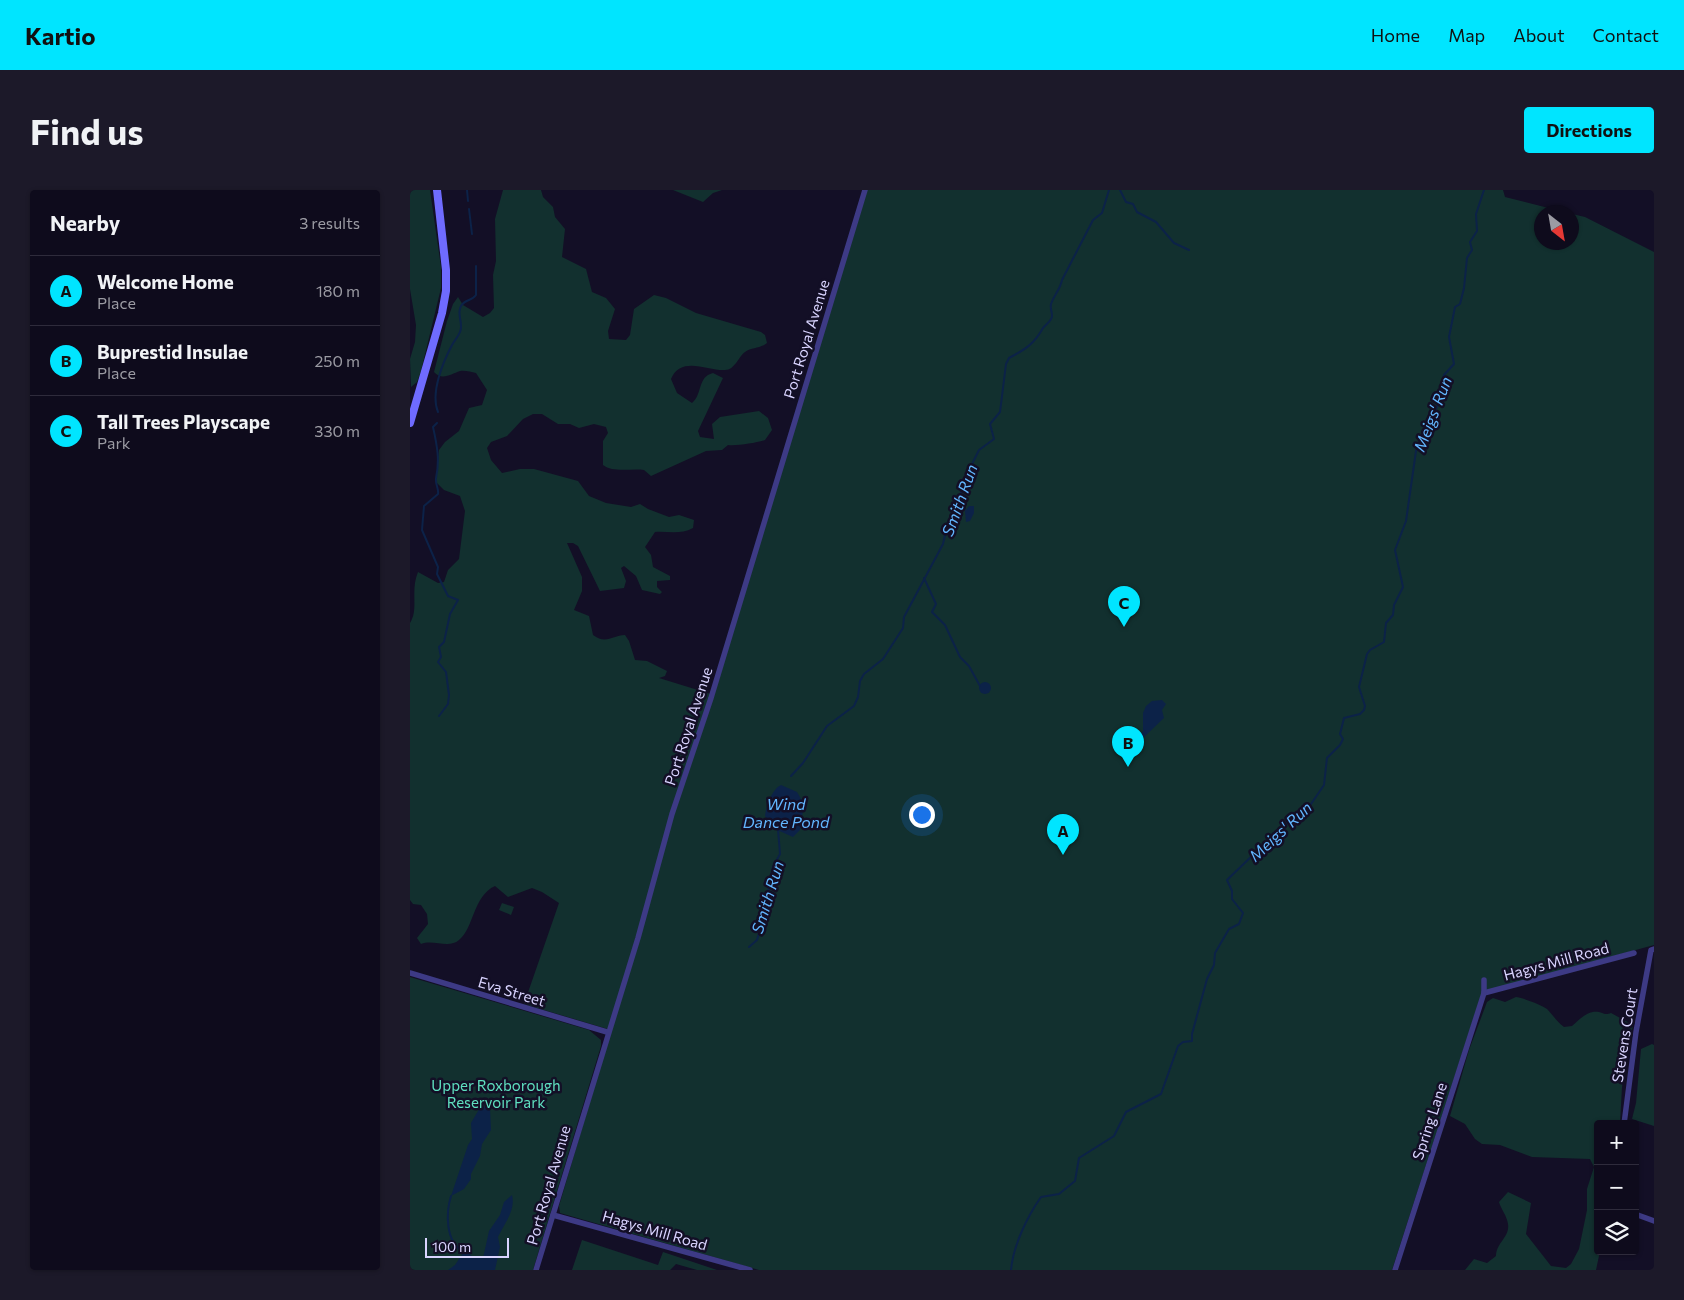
<!DOCTYPE html>
<meta charset="utf-8">
<style>
:root{--surface:#0e0b1c;--page:#1c1929;--text:#f1f3f6;--muted:#9b9ba3;--line:#2e2b3b;--accent:#00e5ff}
body{margin:0;font-family:Commissioner,sans-serif;background:var(--page);color:var(--text)}
.controls{position:absolute;right:15px;bottom:15px;display:grid;overflow:hidden;border-radius:5px;box-shadow:0 1px 4px #0004}
.controls button{width:45px;height:45px;display:grid;place-items:center;padding:0;border:0;border-bottom:1px solid var(--line);background:var(--surface);color:var(--text);font:25px sans-serif}
.compass{position:absolute;left:1124px;top:15px;width:45px;height:45px;border-radius:50%;background:var(--surface);box-shadow:0 1px 4px #0004;rotate:149deg}
.scale{position:absolute;left:15px;bottom:12px;width:84px;box-sizing:border-box;padding-left:5px;border:2px solid #d9d4ff;border-top:0;font-size:14px;line-height:18px;white-space:nowrap;color:#d9d4ff;-webkit-text-stroke:4px #130f26;paint-order:stroke}
.you{position:absolute;left:511px;top:624px;width:18px;height:18px;margin:-12px;border:4px solid #fff;border-radius:50%;background:#1a73e8;box-shadow:0 0 0 8px #1a73e833}
.badge{display:grid;place-items:center;width:32px;height:32px;border-radius:50%;background:var(--accent);color:#111;font-size:16px;font-weight:700}
.pin{position:absolute;translate:-50% -41px;filter:drop-shadow(0 1px 2px #0008)}
.pin::after{content:'';position:absolute;top:26px;width:18px;height:15px;background:inherit;clip-path:polygon(0 0,100% 0,50% 100%)}
.list{margin:0;padding:0;list-style:none}
h2{display:flex;justify-content:space-between;align-items:center;height:65px;margin:0;padding:0 20px;font-size:21px}
h2 small{font-size:16px;font-weight:400;color:var(--muted)}
.list li{display:grid;grid-template-columns:32px 1fr auto;gap:15px;align-items:center;box-sizing:border-box;height:70px;padding:0 20px;border-top:1px solid var(--line)}
.list b{display:block;font-size:19px;white-space:nowrap}
.list p{margin:0;font-size:16px;white-space:nowrap;color:var(--muted)}
.list em{font-size:16px;font-style:normal;color:var(--muted)}
.icon{flex:none;width:28px;height:28px;fill:none;stroke:currentColor;stroke-width:2;stroke-linecap:round;stroke-linejoin:round}
.map{position:relative;flex:none;width:1244px;height:1080px;overflow:hidden;border-radius:5px}
header{display:flex;align-items:center;gap:30px;box-sizing:border-box;height:70px;padding:0 25px;background:var(--accent);color:#111}
header strong{font-size:24px}
nav{display:flex;gap:28px;margin-inline-start:auto;font-size:18px}
.intro{display:flex;align-items:center;justify-content:space-between;box-sizing:border-box;height:120px;padding:0 30px}
h1{margin:0;font-size:35px}
.button{padding:12px 22px;border-radius:5px;background:var(--accent);color:#111;font-size:18px;font-weight:700}
main{display:flex;gap:30px;padding:0 30px}
aside{flex:1;background:var(--surface);border-radius:5px;box-shadow:0 1px 4px #0004}
.map>svg:first-child{display:block}
.green{fill:#12302f}
.water{fill:#0c2248}
.lines{fill:none;stroke-linecap:round;stroke-linejoin:round}
.stream{stroke:#0c2248;stroke-width:2}
.street{stroke:#3d3a85;stroke-width:5.5}
.secondary{stroke:#6f6bff;stroke-width:8}
.labels{text-anchor:middle;dominant-baseline:central;stroke-width:5;stroke-linejoin:round;paint-order:stroke}
.street-label{font-size:15px;fill:#d9d4ff;stroke:#130f26}
.park-label{font-size:15px;fill:#5fe0c0;stroke:#130f26}
.water-label{font-size:16px;font-style:italic;fill:#62b6ff;stroke:#130f26}
</style>
<header>
<strong>Kartio</strong>
<nav><a>Home</a><a>Map</a><a>About</a><a>Contact</a></nav>
</header>
<div class="intro"><h1>Find us</h1><a class="button">Directions</a></div>
<main>
<aside>
<h2>Nearby<small>3 results</small></h2>
<ul class="list">
<li><span class="badge">A</span><div><b>Welcome Home</b><p>Place</p></div><em>180 m</em></li>
<li><span class="badge">B</span><div><b>Buprestid Insulae</b><p>Place</p></div><em>250 m</em></li>
<li><span class="badge">C</span><div><b>Tall Trees Playscape</b><p>Park</p></div><em>330 m</em></li>
</ul>
</aside>
<div class="map">
<svg width="1244" height="1080" viewBox="0 0 1244 1080">
<rect width="100%" height="100%" fill="#130f26"/>
<!-- green -->
<g class="green">
<path d="M 0,0 L 20,0 L 31,77 L 31,98 L 11,181 L 7,192 L 1,197 L 0,169 L 5,152 L 6,135 L 0,99 Z"/>
<path d="M 93,0 L 131,0 L 133,7 L 143,17 L 145,27 L 155,39 L 152,67 L 176,79 L 182,102 L 196,108 L 205,119 L 198,141 L 199,149 L 216,150 L 220,145 L 224,119 L 244,105 L 256,108 L 286,123 L 351,142 L 355,145 L 357,153 C 350,159 342,157 335,162 C 328,167 325,180 315,180 C 298,181 271,165 261,189 L 267,203 L 282,213 C 293,204 287,187 303,183 L 313,188 L 288,241 L 290,247 L 304,249 L 302,234 L 310,227 L 349,221 L 358,228 L 362,240 L 355,250 C 346,253 327,256 318,255 L 312,260 L 296,261 L 241,286 L 234,280 C 222,278 203,283 193,275 L 193,251 L 198,243 L 196,237 L 184,234 L 169,238 L 160,234 L 148,234 L 132,224 L 123,224 L 113,229 L 97,246 L 81,252 L 77,258 L 81,270 L 92,283 L 110,279 L 124,279 L 168,291 L 179,306 L 196,313 L 221,317 L 230,314 L 238,319 L 259,327 L 269,325 L 284,330 L 283,338 C 270,345 258,341 245,342 L 235,357 L 241,365 L 243,377 L 260,386 L 260,390 L 247,391 L 247,397 L 252,402 L 250,404 L 232,400 L 226,386 L 214,376 L 211,378 L 216,391 L 214,398 L 190,401 L 168,356 L 163,353 L 157,353 L 172,387 L 172,401 L 164,420 L 179,426 L 183,445 C 196,455 203,445 215,445 L 219,451 L 225,470 L 237,471 L 257,481 L 255,486 L 249,488 L 304,505 L 456,0 L 1093,0 L 1095,7 L 1154,22 L 1132,22 L 1132,52 L 1162,52 L 1162,24 L 1175,27 L 1244,62 L 1244,755 L 1072,802 L 982,1080 L 349,1080 L 150,1023 L 149,1016 L 201,840 L 114,814 L 149,713 L 132,702 L 122,698 L 98,707 L 85,696 C 63,706 64,738 49,750 C 39,759 23,749 11,754 L 7,748 L 18,734 L 17,724 L 11,715 L 3,714 L 0,710 L 0,433 C 9,419 0,401 8,382 L 28,393 L 34,392 L 38,380 L 49,369 L 55,321 L 50,306 L 34,300 L 26,292 L 29,260 L 35,252 L 49,241 L 59,218 L 72,215 L 77,200 L 66,183 C 61,182 55,180 50,181 C 41,184 32,191 24,182 L 37,131 L 43,114 L 48,107 L 53,115 L 73,127 L 80,123 L 84,118 L 83,85 L 86,71 L 85,29 Z"/>
<path d="M 263,0 L 312,0 L 303,3 L 293,12 Z"/>
<path d="M 92,713 L 104,717 L 101,725 L 89,720 Z"/>
<path d="M 0,787 L 179,840 L 191,850 L 191,856 L 123,1080 L 0,1080 Z"/>
<path d="M 1106,807 C 1111,807 1134,816 1137,819 C 1143,825 1147,832 1154,837 L 1162,836 C 1170,829 1178,820 1189,822 C 1195,824 1196,825 1201,823 L 1223,835 L 1212,897 L 1210,934 L 1188,934 L 1188,1061 L 1190,1061 L 1186,1080 L 1055,1080 L 1064,1069 L 1077,1073 L 1086,1066 C 1086,1053 1100,1047 1098,1034 C 1097,1026 1091,1019 1089,1012 L 1098,1002 L 1121,1013 L 1116,1044 L 1141,1076 L 1156,1078 L 1161,1074 L 1169,1059 L 1177,1020 L 1177,999 L 1184,977 L 1180,969 L 1122,967 L 1090,955 L 1072,954 L 1065,949 L 1055,934 L 1040,926 L 1059,860 L 1077,812 L 1083,808 L 1095,812 Z"/>
<path d="M 1242,854 L 1244,855 L 1244,936 L 1222,929 L 1226,913 L 1231,859 Z"/>
<path d="M 172,1050 L 248,1075 L 253,1062 L 307,1080 L 287,1080 L 266,1074 L 260,1080 L 162,1080 Z"/>
</g>
<!-- water -->
<g class="water">
<path d="M 559,316 L 564,316 L 564,323 L 560,331 L 556,332 L 555,321 Z"/>
<circle cx="575" cy="498" r="6"/>
<path d="M 752,510 L 756,514 L 752,520 L 754,528 L 732,549 L 727,548 L 733,541 L 733,523 L 736,516 L 742,511 Z"/>
<path d="M 371,595 L 387,602 L 394,614 L 390,640 L 383,647 L 365,639 L 355,626 C 356,616 362,599 371,595 Z"/>
<path d="M 71,916 L 80,918 L 81,940 L 72,954 L 70,966 L 61,984 L 61,989 L 54,999 L 41,1006 L 58,955 L 62,949 L 61,933 Z"/>
<path d="M 102,1005 C 106,1020 94,1034 88,1047 L 90,1057 L 85,1080 L 38,1080 L 45,1075 L 55,1060 L 64,1068 L 73,1068 L 79,1041 L 90,1025 L 94,1012 Z"/>
</g>
<g class="lines">
<!-- stream -->
<g class="stream">
<path d="M 57,0 L 58,11"/>
<path d="M 710,0 L 716,12 L 723,14 L 727,22 L 746,32 L 764,53 L 779,60"/>
<path d="M 59,19 L 62,44"/>
<path d="M 28,222 C 20,203 33,172 42,155 C 44,151 48,147 50,142 C 54,133 46,125 51,116 C 55,109 62,111 66,105 L 66,76"/>
<path d="M 27,233 L 23,237 C 27,255 30,270 26,288 C 25,294 29,299 28,304 L 14,316 L 12,340 L 28,377 L 27,384 L 38,406 L 48,410 L 40,424 L 34,452 L 29,457 L 31,467 L 28,472 L 36,482 L 39,505 L 38,514 L 29,526"/>
<path d="M 514,388 L 526,414 L 522,422 L 535,435 L 550,467 L 559,476 L 570,496"/>
<path d="M 381,586 L 393,573 L 417,536 L 444,516 L 448,507 L 450,491 L 454,484 L 473,469 L 493,438 L 494,427 L 533,354 L 538,332 L 543,326 L 559,280 L 569,260 L 584,249 L 580,234 L 590,222 L 596,174 L 599,168 C 616,159 624,154 633,138 C 636,134 642,131 642,126 C 642,121 640,119 641,114 C 644,105 650,100 652,90 L 683,30 L 692,23 L 699,0"/>
<path d="M 339,757 L 347,750 L 350,740 L 363,677 L 370,664 L 368,639"/>
<path d="M 41,1006 C 36,1022 35,1052 53,1061"/>
<path d="M 601,1080 C 603,1056 617,1027 631,1007 L 649,1004 L 665,991 L 669,968 L 704,946 L 716,922 L 751,904 L 768,856 L 773,852 L 782,851 L 782,844 L 797,789 L 804,775 L 805,763 L 819,739 L 829,734 L 833,723 L 822,709 L 822,701 L 817,690 L 870,639 L 901,614 L 914,595 L 917,568 L 930,555 L 933,549 L 930,544 L 934,528 L 950,524 L 954,520 L 955,516 L 949,497 L 957,464 L 960,460 L 974,452 L 976,433 L 983,425 L 984,415 L 993,397 L 985,360 L 996,331 L 1006,261 L 1027,217 L 1034,185 L 1044,174 L 1039,147 L 1045,117 L 1050,114 L 1054,98 L 1057,68 L 1062,60 L 1060,52 L 1067,41 L 1066,24 L 1074,0"/>
</g>
<!-- street -->
<g class="street">
<path d="M 0,783 L 197,842"/>
<path d="M 1074,803 L 1224,763"/>
<path d="M 1214,934 L 1226,842 L 1241,760 L 1244,759"/>
<path d="M 1225,1024 L 1244,1031"/>
<path d="M 143,1025 L 340,1080"/>
<path d="M 126,1080 L 228,748 L 262,624 L 301,508 L 455,0"/>
<path d="M 985,1080 L 1074,803 L 1074,790"/>
</g>
<!-- secondary -->
<path class="secondary" d="M 0,233 L 32,123 L 36,101 L 36,80 L 27,0"/>
</g>
<g class="labels">
<!-- street labels -->
<g class="street-label">
<text transform="translate(396 149) rotate(-73)">Port Royal Avenue</text>
<text transform="translate(278 536) rotate(-72)">Port Royal Avenue</text>
<text transform="translate(1146 771) rotate(-15)">Hagys Mill Road</text>
<text transform="translate(102 801) rotate(17)">Eva Street</text>
<text transform="translate(1214 845) rotate(-81)">Stevens Court</text>
<text transform="translate(1019 931) rotate(-72)">Spring Lane</text>
<text transform="translate(138 995) rotate(-74)">Port Royal Avenue</text>
<text transform="translate(245 1040) rotate(16)">Hagys Mill Road</text>
</g>
<!-- park labels -->
<g class="park-label">
<text x="86" y="895">Upper Roxborough<tspan x="86" dy="17">Reservoir Park</tspan></text>
</g>
<!-- water labels -->
<g class="water-label">
<text transform="translate(1022 224) rotate(-69)">Meigs' Run</text>
<text transform="translate(549 310) rotate(-70)">Smith Run</text>
<text x="376" y="613">Wind<tspan x="376" dy="18">Dance Pond</tspan></text>
<text transform="translate(870 641) rotate(-43)">Meigs' Run</text>
<text transform="translate(357 707) rotate(-73)">Smith Run</text>
</g>
</g>
</svg>
<div class="controls">
<button>+</button>
<button>−</button>
<button><svg class="icon" aria-label="layers" viewBox="0 0 24 24"><path d="M12 4l9 5-9 5-9-5zM3 14l9 5 9-5"/></svg></button>
</div>
<svg class="compass" viewBox="-18 -18 36 36"><path d="M0-13l5 13h-10z" fill="#e53935"/><path d="M0 13l5-13h-10z" fill="#9b9ba3"/></svg>
<div class="scale">100 m</div>
<div class="you"></div>
<div class="pin badge" style="left:653px;top:665px">A</div>
<div class="pin badge" style="left:718px;top:577px">B</div>
<div class="pin badge" style="left:714px;top:437px">C</div>
</div>
</main>
